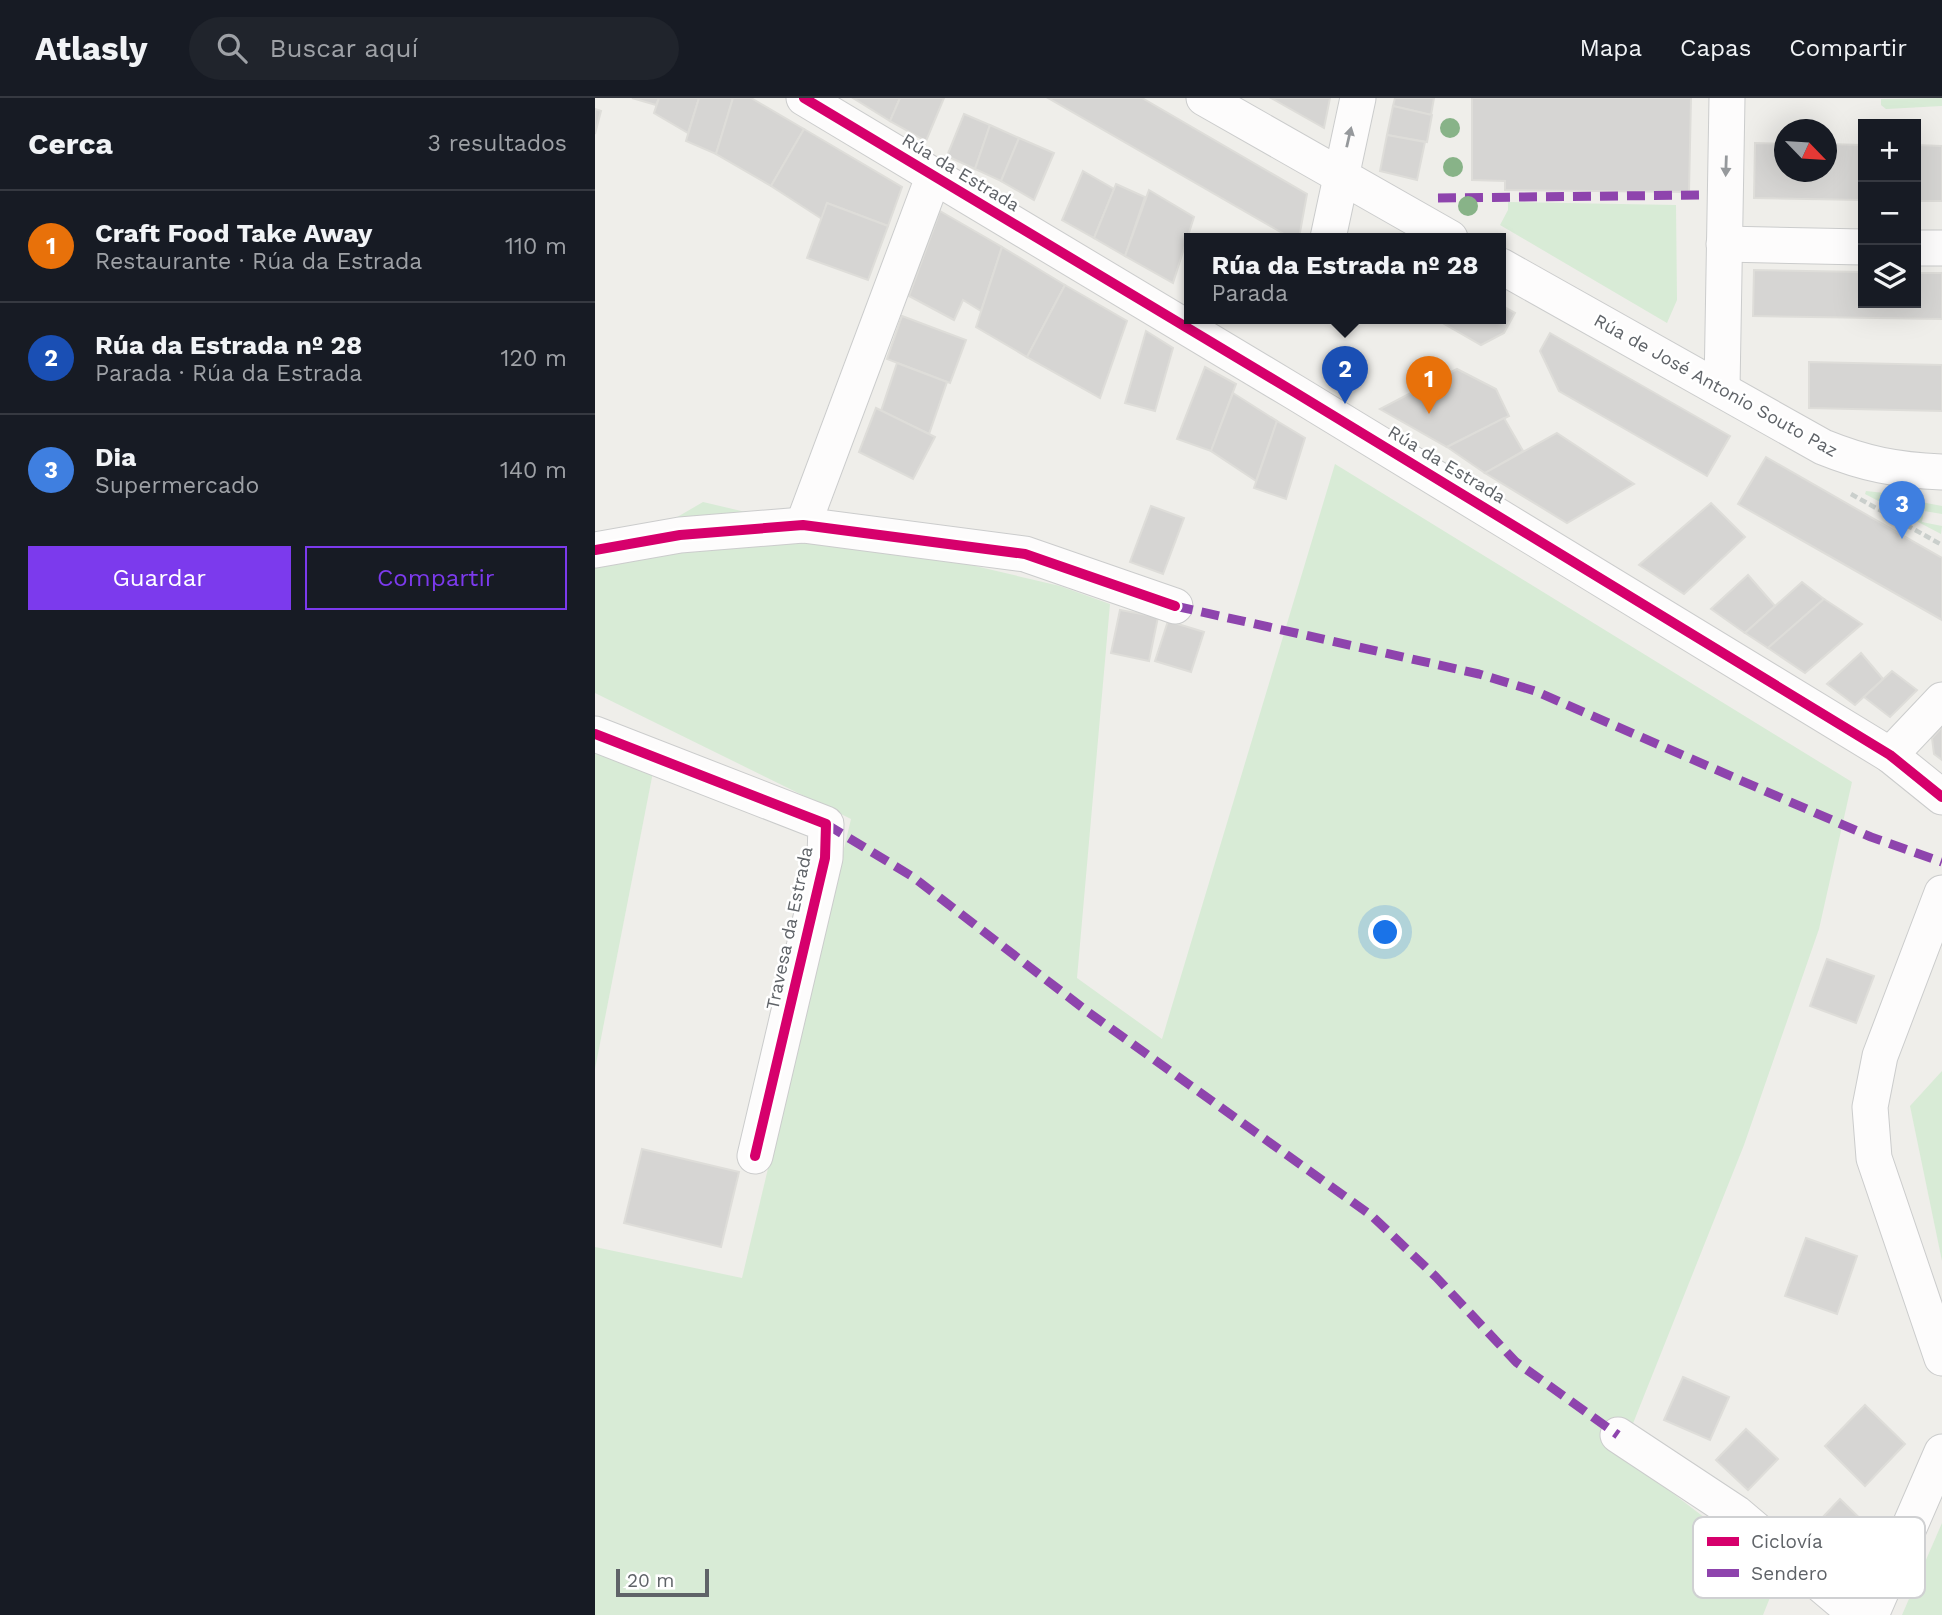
<!DOCTYPE html>
<html lang="es">
<meta charset="utf-8">
<style>
:root{--surface:#171b24;--page:#20242c;--text:#f1f3f6;--muted:#9ea1a6;--line:#363941;--accent:#7c3aed}
body{margin:0;font-family:"Work Sans",sans-serif;background:var(--page);color:var(--text)}
.controls{position:absolute;right:21px;top:21px;display:grid;overflow:hidden;border-radius:0px;box-shadow:0 7px 28px #0002}
.controls button{width:63px;height:63px;display:grid;place-items:center;padding:0;border:0;border-bottom:2px solid var(--line);background:var(--surface);color:var(--text);font:35px sans-serif}
.compass{position:absolute;left:1179px;top:21px;width:63px;height:63px;border-radius:50%;background:var(--surface);box-shadow:0 7px 28px #0002;rotate:115deg}
.scale{position:absolute;left:21px;bottom:18px;width:93px;box-sizing:border-box;padding-left:7px;border:4px solid #5f6368;border-top:0;font-size:19px;line-height:24px;white-space:nowrap;color:#5f6368;-webkit-text-stroke:5px #fff;paint-order:stroke}
.you{position:absolute;left:791px;top:835px;width:24px;height:24px;margin:-18px;border:5px solid #fff;border-radius:50%;background:#1a73e8;box-shadow:0 0 0 10px #1a73e833}
.badge{display:grid;place-items:center;width:46px;height:46px;border-radius:50%;background:var(--accent);color:#fff;font-size:23px;font-weight:700}
.pin{position:absolute;translate:-50% -58px;filter:drop-shadow(0 2px 4px #0008)}
.pin::after{content:'';position:absolute;top:37px;width:24px;height:21px;background:inherit;clip-path:polygon(0 0,100% 0,50% 100%)}
.popup{position:absolute;left:589px;top:135px;width:322px;height:91px;box-sizing:border-box;display:grid;place-content:center;border-radius:0px;background:var(--surface);filter:drop-shadow(0 2px 5px #0005);font-size:23px;white-space:nowrap;color:var(--muted)}
.popup b{font-size:26px;color:var(--text)}
.popup::after{content:'';position:absolute;left:50%;top:100%;margin-left:-14px;border:14px solid transparent;border-top-color:var(--surface)}
.list{margin:0;padding:0;list-style:none}
h2{display:flex;justify-content:space-between;align-items:center;height:91px;margin:0;padding:0 28px;font-size:30px}
h2 small{font-size:23px;font-weight:400;color:var(--muted)}
.list li{display:grid;grid-template-columns:46px 1fr auto;gap:21px;align-items:center;box-sizing:border-box;height:112px;padding:0 28px;border-top:2px solid var(--line)}
.list b{display:block;font-size:26px;white-space:nowrap}
.list p{margin:0;font-size:23px;white-space:nowrap;color:var(--muted)}
.list em{font-size:23px;font-style:normal;color:var(--muted)}
.actions{display:flex;gap:14px;padding:21px 28px}
.actions a{flex:1;padding:16px 0;border:2px solid var(--accent);border-radius:0px;text-align:center;font-size:24px;color:var(--accent)}
.actions .main{background:var(--accent);color:#fff}
.icon{flex:none;width:38px;height:38px;fill:none;stroke:currentColor;stroke-width:2;stroke-linecap:round;stroke-linejoin:round}
.map{position:relative;flex:none;width:1347px;height:1517px;overflow:hidden}
header{display:flex;align-items:center;gap:42px;box-sizing:border-box;height:98px;padding:0 35px;background:var(--surface);border-bottom:2px solid var(--line)}
header strong{font-size:33px}
nav{display:flex;gap:38px;margin-inline-start:auto;font-size:24px}
.search{width:490px;height:63px;background:var(--page);display:flex;align-items:center;gap:18px;box-sizing:border-box;padding:0 24px;border-radius:38px;color:var(--muted);font-size:26px}
main{display:flex}
aside{flex:1;background:var(--surface)}
.map>svg:first-child{display:block}
.green{fill:#d8ebd6}
.building{fill:#d6d5d3;stroke:#deddd9;stroke-width:2}
.lines{fill:none;stroke-linecap:round;stroke-linejoin:round}
.minor-casing{stroke:#cbcccc;stroke-width:37}
.path{stroke:#cacfcc;stroke-width:4.5;stroke-dasharray:7 3.5;stroke-linecap:butt}
.minor{stroke:#fdfcfc;stroke-width:35}
.quiet{stroke:#8e44ad;stroke-width:9;stroke-dasharray:18 9;stroke-linecap:butt}
.cycleway-casing{stroke:#fff;stroke-width:15}
.cycleway{stroke:#d6006c;stroke-width:10}
.tree{fill:#88b388}
.oneway{fill:#96999c}
.labels{text-anchor:middle;dominant-baseline:central;stroke-width:5;stroke-linejoin:round;paint-order:stroke}
.street-label{font-size:18px;fill:#5f6368;stroke:#fff}
.key{fill:#fff;stroke:#cfd0d2;stroke-width:2}
.key-label{font-size:19px;fill:#5f6368}
</style>
<header>
<strong>Atlasly</strong>
<div class="search"><svg class="icon" aria-label="search" viewBox="0 0 24 24"><circle cx="10" cy="10" r="6"/><path d="M15 15l6 6"/></svg>Buscar aquí</div>
<nav><a>Mapa</a><a>Capas</a><a>Compartir</a></nav>
</header>
<main>
<aside>
<h2>Cerca<small>3 resultados</small></h2>
<ul class="list">
<li><span class="badge" style="background:#e8710a">1</span><div><b>Craft Food Take Away</b><p>Restaurante · Rúa da Estrada</p></div><em>110 m</em></li>
<li><span class="badge" style="background:#1a4fb4">2</span><div><b>Rúa da Estrada nº 28</b><p>Parada · Rúa da Estrada</p></div><em>120 m</em></li>
<li><span class="badge" style="background:#3f7fe0">3</span><div><b>Dia</b><p>Supermercado</p></div><em>140 m</em></li>
</ul>
<div class="actions"><a class="main">Guardar</a><a>Compartir</a></div>
</aside>
<div class="map">
<svg width="1347" height="1517" viewBox="0 0 1347 1517">
<rect width="100%" height="100%" fill="#efeeea"/>
<!-- green -->
<g class="green">
<path d="M 1347,0 L 1347,8 L 1291,11 L 1286,7 L 1286,1 Z"/>
<path d="M 913,104 L 1081,107 L 1082,202 L 1072,225 L 905,127 L 913,112 Z"/>
<path d="M 740,366 L 1257,684 L 1224,831 L 1149,1047 L 1037,1328 L 1036,1363 L 1184,1477 L 1168,1517 L 0,1517 L 0,1149 L 147,1180 L 256,721 L 0,595 L 0,467 L 108,404 L 465,488 L 515,506 L 482,880 L 567,941 Z"/>
<path d="M 1271,393 L 1326,399 L 1326,404 L 1347,408 L 1347,416 L 1329,413 L 1327,424 L 1347,428 L 1346,436 L 1270,396 Z"/>
<path d="M 0,655 L 58,674 L 0,971 Z"/>
<path d="M 1347,973 L 1347,1163 L 1315,1008 Z"/>
<path d="M 1347,1425 L 1347,1517 L 1307,1517 Z"/>
</g>
<!-- building -->
<g class="building">
<path d="M 37,0 L 64,0 L 61,7 Z"/>
<path d="M 64,0 L 104,0 L 93,35 L 59,15 Z"/>
<path d="M 104,0 L 138,0 L 121,56 L 91,43 Z"/>
<path d="M 138,0 L 156,0 L 209,31 L 176,88 L 121,56 Z"/>
<path d="M 258,0 L 305,0 L 295,23 Z"/>
<path d="M 305,0 L 349,0 L 331,43 L 295,23 Z"/>
<path d="M 453,0 L 547,0 L 712,96 L 704,140 L 696,140 Z"/>
<path d="M 676,0 L 735,0 L 729,30 Z"/>
<path d="M 800,0 L 839,0 L 836,17 L 798,8 Z"/>
<path d="M 877,0 L 1096,0 L 1094,94 L 910,92 L 910,83 L 877,82 Z"/>
<path d="M 798,8 L 837,17 L 832,44 L 792,37 Z"/>
<path d="M 0,11 L 6,13 L 0,36 Z"/>
<path d="M 369,16 L 395,27 L 380,71 L 352,58 Z"/>
<path d="M 395,27 L 424,40 L 406,83 L 380,71 Z"/>
<path d="M 209,31 L 307,89 L 293,128 L 232,105 L 227,121 L 176,88 Z"/>
<path d="M 792,37 L 830,44 L 822,82 L 785,73 Z"/>
<path d="M 424,40 L 459,55 L 439,102 L 406,83 Z"/>
<path d="M 1160,45 L 1190,46 L 1190,74 L 1232,74 L 1232,46 L 1268,47 L 1268,102 L 1159,100 Z"/>
<path d="M 1321,47 L 1347,48 L 1347,103 L 1321,103 Z"/>
<path d="M 488,73 L 519,91 L 499,140 L 467,122 Z"/>
<path d="M 521,86 L 550,99 L 530,158 L 499,140 Z"/>
<path d="M 554,92 L 599,119 L 578,185 L 530,158 Z"/>
<path d="M 232,105 L 293,128 L 273,182 L 212,160 Z"/>
<path d="M 345,113 L 407,149 L 386,213 L 368,202 L 359,222 L 314,198 Z"/>
<path d="M 407,149 L 470,187 L 432,259 L 381,229 Z"/>
<path d="M 1159,172 L 1268,174 L 1268,205 L 1321,205 L 1321,175 L 1347,175 L 1347,221 L 1158,218 Z"/>
<path d="M 470,187 L 532,223 L 505,300 L 432,259 Z"/>
<path d="M 906,207 L 920,215 L 909,235 L 886,247 L 839,220 L 906,220 Z"/>
<path d="M 307,218 L 371,242 L 355,285 L 292,261 Z"/>
<path d="M 551,233 L 578,250 L 560,313 L 530,305 Z"/>
<path d="M 955,235 L 1135,338 L 1112,378 L 964,293 L 945,253 Z"/>
<path d="M 1214,264 L 1347,267 L 1347,313 L 1214,310 Z"/>
<path d="M 302,265 L 352,284 L 334,336 L 286,313 Z"/>
<path d="M 610,269 L 641,286 L 616,353 L 582,341 Z"/>
<path d="M 862,271 L 901,291 L 914,318 L 852,349 L 785,311 Z"/>
<path d="M 638,295 L 682,323 L 661,383 L 616,353 Z"/>
<path d="M 281,310 L 340,339 L 318,381 L 264,354 Z"/>
<path d="M 909,320 L 928,353 L 890,375 L 852,349 Z"/>
<path d="M 682,323 L 710,340 L 691,401 L 659,390 Z"/>
<path d="M 962,335 L 1039,386 L 972,425 L 890,375 Z"/>
<path d="M 1171,359 L 1347,460 L 1347,522 L 1143,406 Z"/>
<path d="M 1116,405 L 1150,439 L 1089,496 L 1044,467 Z"/>
<path d="M 556,408 L 589,420 L 568,476 L 535,464 Z"/>
<path d="M 1153,477 L 1180,508 L 1150,535 L 1116,511 Z"/>
<path d="M 1207,484 L 1229,501 L 1173,550 L 1150,535 Z"/>
<path d="M 1229,501 L 1267,526 L 1210,575 L 1173,550 Z"/>
<path d="M 525,512 L 563,519 L 554,563 L 516,555 Z"/>
<path d="M 573,523 L 609,534 L 596,574 L 560,563 Z"/>
<path d="M 1266,555 L 1288,581 L 1260,607 L 1232,586 Z"/>
<path d="M 1297,573 L 1322,592 L 1295,619 L 1269,599 Z"/>
<path d="M 1347,629 L 1347,662 L 1339,656 L 1337,640 Z"/>
<path d="M 1232,861 L 1279,878 L 1261,925 L 1215,908 Z"/>
<path d="M 47,1051 L 144,1074 L 126,1149 L 29,1125 Z"/>
<path d="M 1211,1140 L 1262,1158 L 1242,1216 L 1190,1198 Z"/>
<path d="M 1088,1279 L 1134,1299 L 1115,1342 L 1069,1322 Z"/>
<path d="M 1270,1307 L 1310,1346 L 1270,1388 L 1230,1348 Z"/>
<path d="M 1151,1331 L 1183,1361 L 1153,1392 L 1121,1362 Z"/>
<path d="M 1245,1401 L 1284,1439 L 1248,1476 L 1209,1439 Z"/>
</g>
<g class="lines">
<!-- minor casing -->
<g class="minor-casing">
<g id="minor">
<path d="M 209,0 L 701,295 L 1295,657 L 1347,699"/>
<path d="M 609,0 L 855,140"/>
<path d="M 733,140 L 763,0"/>
<path d="M 1129,146 L 1268,149"/>
<path d="M 1321,150 L 1347,150"/>
<path d="M 906,168 L 1228,349 C 1270,366 1301,372 1347,374"/>
<path d="M 1127,291 L 1132,0"/>
<path d="M 208,427 L 339,77"/>
<path d="M 0,452 L 85,437 L 208,427 L 430,456 L 580,508"/>
<path d="M 0,636 L 231,726 L 230,760 L 160,1058"/>
<path d="M 1295,657 L 1347,602"/>
<path d="M 1347,795 L 1285,958 L 1275,1009 L 1279,1060 L 1347,1260"/>
<path d="M 1023,1337 L 1141,1415 L 1262,1517"/>
<path d="M 1276,1517 L 1347,1354"/>
</g>
</g>
<!-- path -->
<path class="path" d="M 1256,396 L 1347,447"/>
<!-- minor -->
<use href="#minor" class="minor"/>
<!-- quiet -->
<g class="quiet">
<path d="M 843,100 L 1106,97"/>
<path d="M 580,508 L 884,576 L 940,593 L 1276,739 L 1347,764"/>
<path d="M 231,726 L 318,779 L 493,914 L 777,1118 L 841,1179 L 921,1264 L 1023,1337"/>
</g>
<!-- cycleway casing -->
<g class="cycleway-casing">
<g id="cycleway">
<path d="M 209,0 L 701,295 L 1295,657 L 1347,699"/>
<path d="M 0,452 L 85,437 L 208,427 L 430,456 L 580,508"/>
<path d="M 0,636 L 231,726 L 230,760 L 160,1058"/>
</g>
</g>
<!-- cycleway -->
<use href="#cycleway" class="cycleway"/>
</g>
<!-- trees -->
<g class="tree">
<circle cx="855" cy="30" r="10"/>
<circle cx="858" cy="69" r="10"/>
<circle cx="873" cy="108" r="10"/>
</g>
<!-- one-way arrows -->
<defs><path id="oneway-solid" d="M-6-.8H1V-3.2L6.5 0L1 3.2V.8H-6Z" transform="scale(1.75)"/></defs>
<g class="oneway">
<use href="#oneway-solid" transform="translate(754 39) rotate(-77)"/>
<use href="#oneway-solid" transform="translate(1131 68) rotate(92)"/>
</g>
<g class="labels">
<!-- street labels -->
<g class="street-label">
<text transform="translate(366 74) rotate(31)">Rúa da Estrada</text>
<text transform="translate(1121 287) rotate(29)">Rúa de José Antonio Souto Paz</text>
<text transform="translate(852 366) rotate(31)">Rúa da Estrada</text>
<text transform="translate(194 830) rotate(-78)">Travesa da Estrada</text>
</g>
</g>
<!-- legend -->
<rect x="1098" y="1419" width="232" height="81" rx="10" class="key"/>
<rect x="1112" y="1439" width="32" height="9" fill="#d6006c"/>
<rect x="1112" y="1471" width="32" height="8" fill="#8e44ad"/>
<g class="key-label">
<text x="1156" y="1450">Ciclovía</text>
<text x="1156" y="1482">Sendero</text>
</g>
</svg>
<div class="controls">
<button>+</button>
<button>−</button>
<button><svg class="icon" aria-label="layers" viewBox="0 0 24 24"><path d="M12 4l9 5-9 5-9-5zM3 14l9 5 9-5"/></svg></button>
</div>
<svg class="compass" viewBox="-18 -18 36 36"><path d="M0-13l5 13h-10z" fill="#e53935"/><path d="M0 13l5-13h-10z" fill="#9ea1a6"/></svg>
<div class="scale">20 m</div>
<div class="you"></div>
<div class="pin badge" style="left:834px;top:316px;background:#e8710a">1</div>
<div class="pin badge" style="left:750px;top:306px;background:#1a4fb4">2</div>
<div class="popup"><b>Rúa da Estrada nº 28</b>Parada</div>
<div class="pin badge" style="left:1307px;top:441px;background:#3f7fe0">3</div>
</div>
</main>
